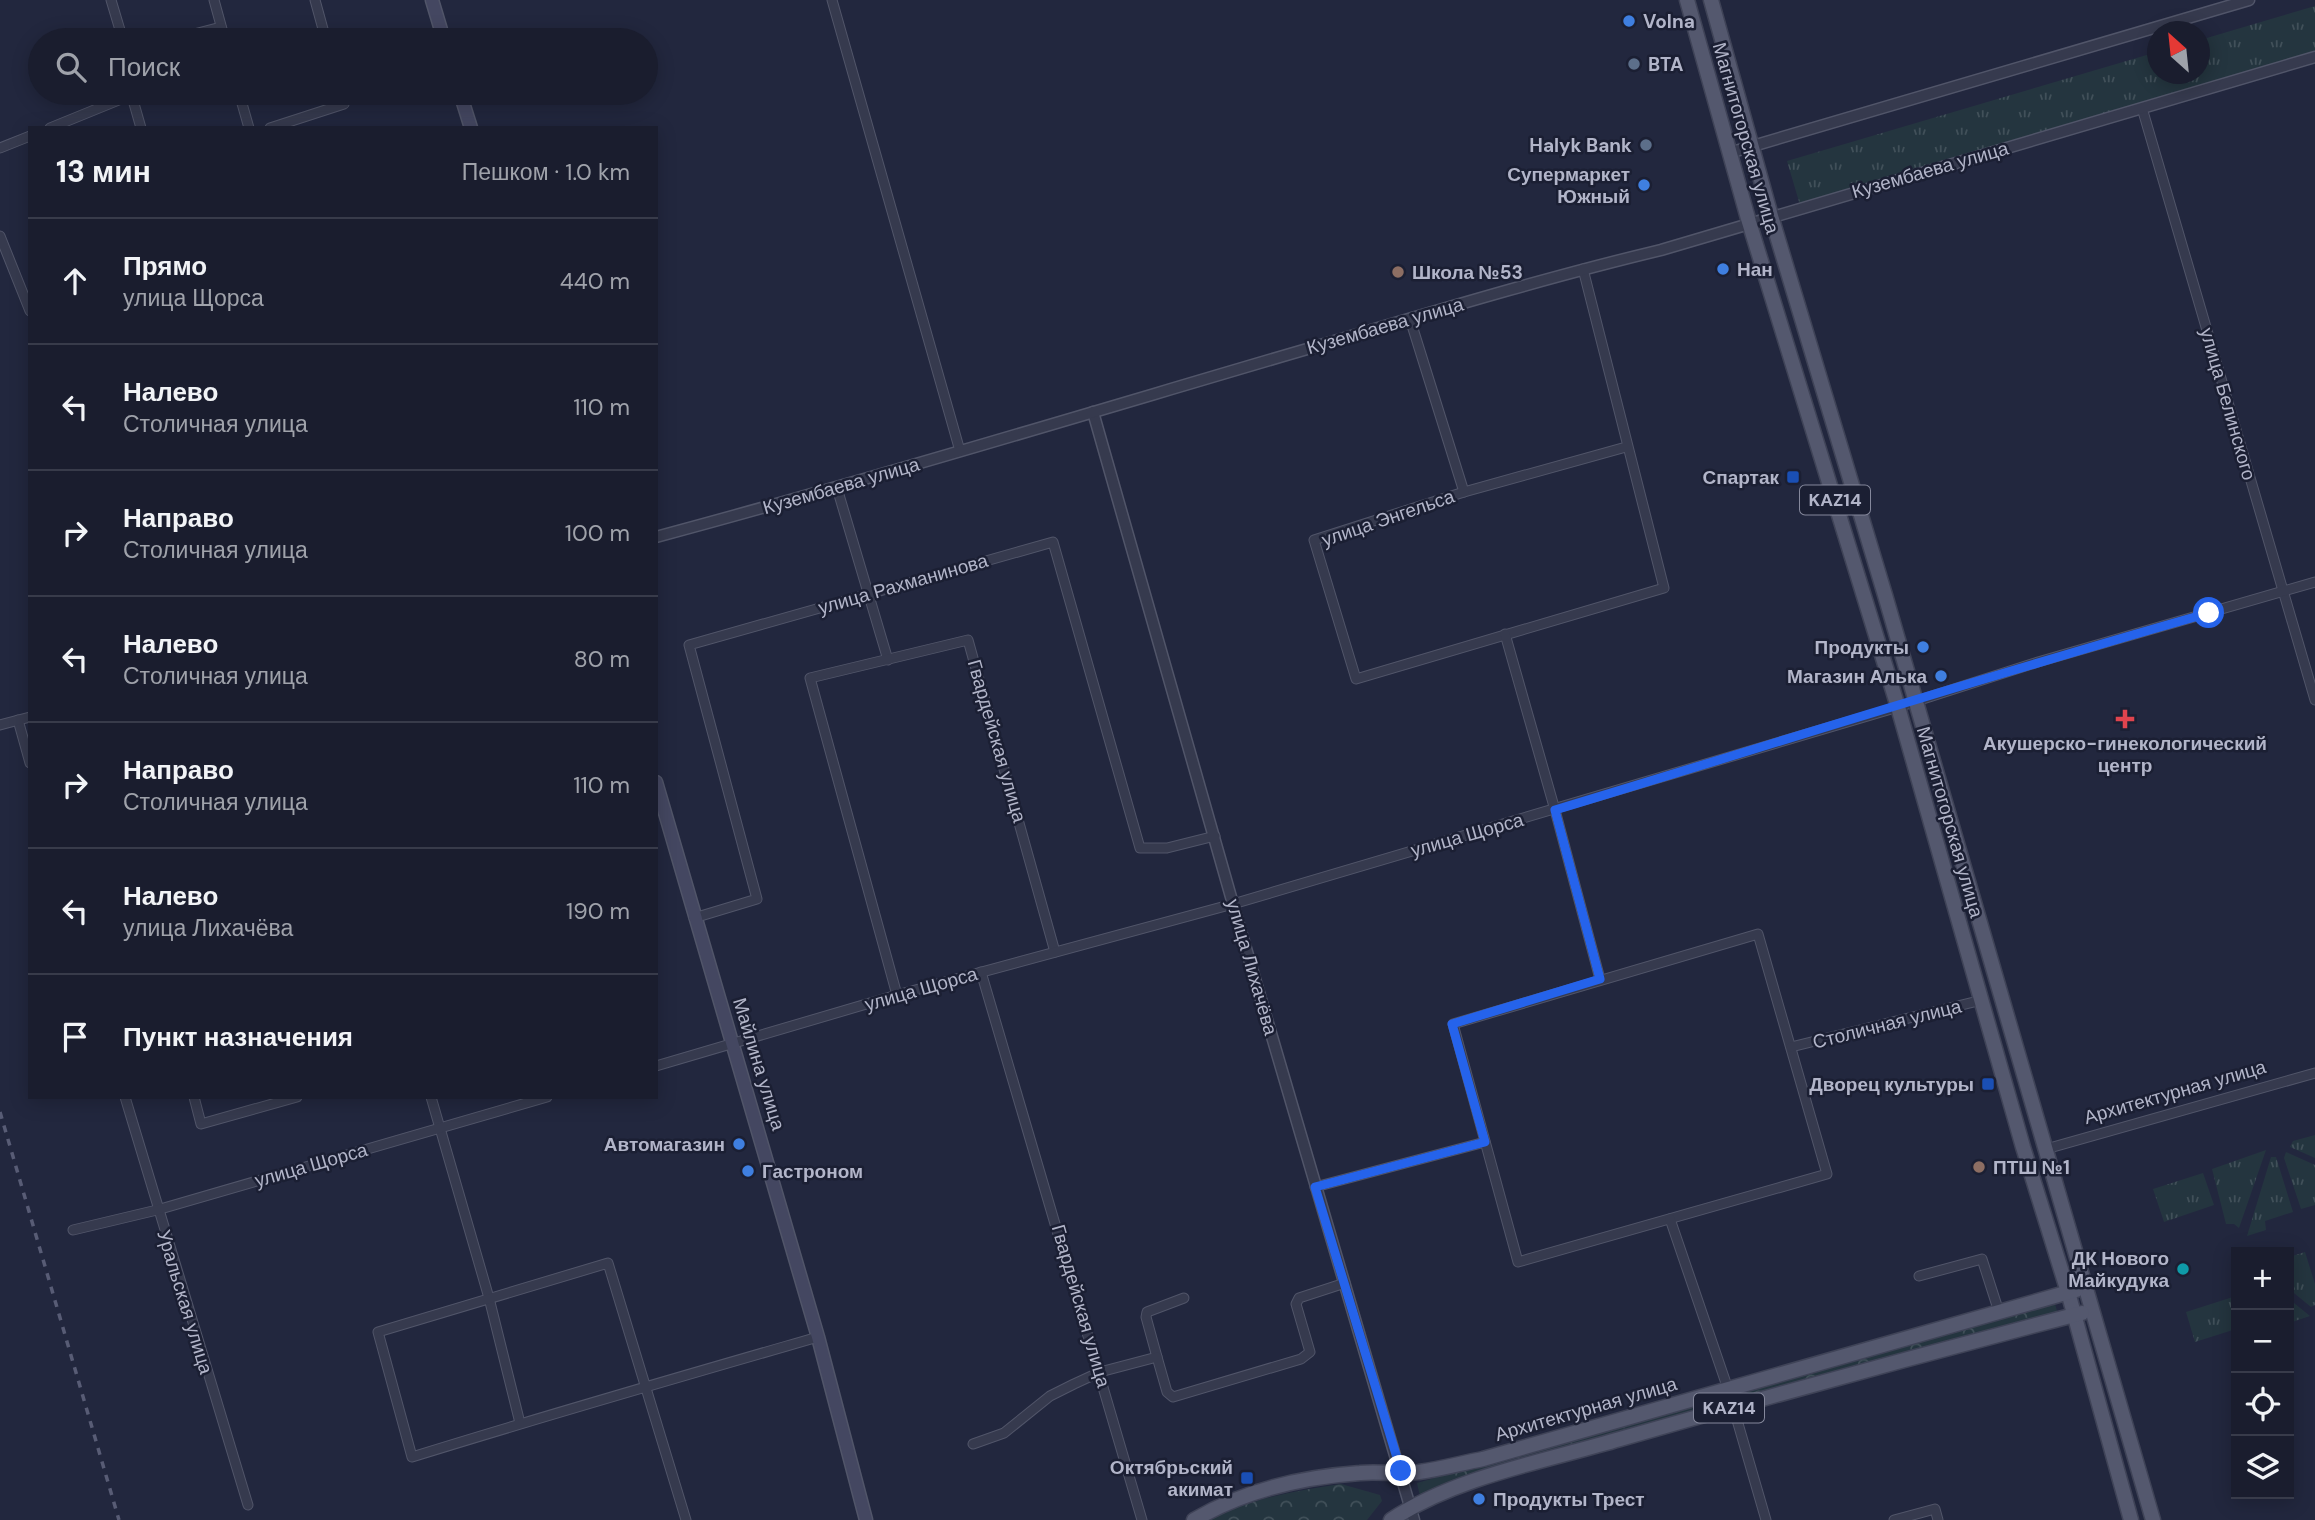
<!DOCTYPE html>
<html lang="ru">
<meta charset="utf-8">
<style>
:root{--surface:#1a1d2e;--page:#232636;--text:#f1f3f6;--muted:#9fa2aa;--line:#383b4a}
body{margin:0;font-family:"DM Sans",sans-serif;background:var(--page);color:var(--text)}
.controls{position:absolute;right:21px;bottom:21px;display:grid;overflow:hidden;border-radius:0px;box-shadow:0 4px 18px #0003}
.controls button{width:63px;height:63px;display:grid;place-items:center;padding:0;border:0;border-bottom:2px solid var(--line);background:var(--surface);color:var(--text);font:35px sans-serif}
.compass{position:absolute;left:2147px;top:21px;width:63px;height:63px;border-radius:50%;background:var(--surface);box-shadow:0 4px 18px #0003;rotate:333deg}
.stop{position:absolute;width:21px;height:21px;margin:-16px;border:5px solid #2563eb;border-radius:50%;background:#fff}
.stop.end{background:#2563eb;border-color:#fff;box-shadow:0 2px 7px #0008}
.list{margin:0;padding:0;list-style:none}
h2{display:flex;justify-content:space-between;align-items:center;height:91px;margin:0;padding:0 28px;font-size:30px}
h2 small{font-size:23px;font-weight:400;color:var(--muted)}
.list li{display:grid;grid-template-columns:46px 1fr auto;gap:21px;align-items:center;box-sizing:border-box;height:126px;padding:0 28px;border-top:2px solid var(--line)}
.list b{display:block;font-size:26px;white-space:nowrap}
.list p{margin:0;font-size:23px;white-space:nowrap;color:var(--muted)}
.list em{font-size:23px;font-style:normal;color:var(--muted)}
.icon{flex:none;width:38px;height:38px;fill:none;stroke:currentColor;stroke-width:2;stroke-linecap:round;stroke-linejoin:round}
.map{position:relative;flex:none;width:2315px;height:1520px;overflow:hidden}
.search{position:absolute;background:var(--surface);box-shadow:0 4px 18px #0003;left:28px;top:28px;width:630px;height:77px;display:flex;align-items:center;gap:18px;box-sizing:border-box;padding:0 24px;border-radius:38px;color:var(--muted);font-size:26px}
.panel{position:absolute;background:var(--surface);box-shadow:0 4px 18px #0003;left:28px;top:126px;width:630px;height:973px;border-radius:0px}
.map>svg:first-child{display:block}
.grass{fill:url(#grass-tufts)}
.forest{fill:url(#forest-crowns)}
.lines{fill:none;stroke-linecap:round;stroke-linejoin:round}
.minor-casing{stroke:#515569;stroke-width:11}
.tertiary-casing{stroke:#515569;stroke-width:13}
.secondary-casing{stroke:#515569;stroke-width:15}
.primary-casing{stroke:#3f4357;stroke-width:17}
.minor{stroke:#363a4e;stroke-width:9}
.tertiary{stroke:#363a4e;stroke-width:10}
.secondary{stroke:#444761;stroke-width:12}
.primary{stroke:#54586e;stroke-width:14}
.rail{stroke:#585c75;stroke-width:3.5;stroke-dasharray:7 7;stroke-linecap:butt}
.route{stroke:#2563eb;stroke-width:9}
.shop-dot{fill:#3f7fe0;stroke:#1b1f33;stroke-width:2.5}
.service-dot{fill:#5c6f8a;stroke:#1b1f33;stroke-width:2.5}
.education-dot{fill:#8d6e63;stroke:#1b1f33;stroke-width:2.5}
.transit-dot{fill:#1a4fb4;stroke:#1b1f33;stroke-width:2.5}
.health-dot{fill:#e0444e;stroke:#1b1f33;stroke-width:2.5}
.culture-dot{fill:#0f9aa8;stroke:#1b1f33;stroke-width:2.5}
.labels{text-anchor:middle;dominant-baseline:central;stroke-width:5;stroke-linejoin:round;paint-order:stroke}
.shield{fill:#1b1f33;stroke:#85889c;stroke-width:2}
.shield-label{font-size:18px;font-weight:bold;fill:#b2b5c9}
.poi-label{font-size:19px;font-weight:bold;fill:#b2b5c9;stroke:#1b1f33;text-anchor:end}
.street-label{font-size:19px;fill:#b2b5c9;stroke:#1b1f33}
</style>
<div class="map">
<svg width="2315" height="1520" viewBox="0 0 2315 1520">
<defs>
<pattern id="grass-tufts" width="24" height="20" patternUnits="userSpaceOnUse" patternTransform="scale(1.75)"><rect width="24" height="20" fill="#24353f"/><path d="M3 7l-1-3M5 7V3M7 7l1-3M15 17l-1-3M17 17v-4M19 17l1-3" fill="none" stroke="#415059"/></pattern>
<pattern id="forest-crowns" width="20" height="18" patternUnits="userSpaceOnUse" patternTransform="scale(1.75)"><rect width="20" height="18" fill="#24353f"/><path d="M2 6a3 3 0 1 1 6 0M12 15a3 3 0 1 1 6 0" fill="none" stroke="#415059"/></pattern>
</defs>
<rect width="100%" height="100%" fill="#22273e"/>
<!-- grass -->
<g class="grass">
<path d="M 2315,6 L 2315,55 L 1800,205 L 1787,161 L 2157,52 L 2158,74 L 2200,74 L 2200,40 Z"/>
<path d="M 2315,1135 L 2315,1158 L 2290,1147 L 2293,1141 Z"/>
<path d="M 2266,1150 L 2239,1228 L 2234,1224 L 2226,1224 L 2212,1169 Z"/>
<path d="M 2286,1152 L 2315,1165 L 2315,1205 L 2301,1209 L 2284,1158 Z"/>
<path d="M 2271,1157 L 2276,1157 L 2293,1212 L 2265,1221 L 2266,1230 L 2247,1236 Z"/>
<path d="M 2203,1173 L 2214,1205 L 2164,1222 L 2153,1189 Z"/>
<path d="M 2305,1252 L 2315,1284 L 2315,1305 L 2311,1307 L 2289,1289 L 2289,1257 Z"/>
<path d="M 2236,1296 L 2236,1329 L 2195,1342 L 2186,1312 Z"/>
<path d="M 2289,1299 L 2310,1316 L 2289,1323 Z"/>
</g>
<!-- forest -->
<g class="forest">
<path d="M 2054,1301 L 2058,1314 L 1723,1408 L 1719,1395 Z"/>
<path d="M 1710,1399 L 1713,1410 L 1420,1496 L 1417,1483 Z"/>
<path d="M 1341,1484 L 1380,1495 L 1382,1501 L 1367,1520 L 1209,1520 C 1250,1498 1295,1491 1341,1484 Z"/>
</g>
<g class="lines">
<!-- minor casing -->
<g class="minor-casing">
<g id="minor">
<path d="M 111,0 L 123,40"/>
<path d="M 214,0 L 225,40"/>
<path d="M 315,0 L 326,40"/>
<path d="M 832,0 L 960,451"/>
<path d="M 171,40 L 221,27"/>
<path d="M 131,93 L 141,128"/>
<path d="M 239,93 L 249,128"/>
<path d="M 2142,108 L 2315,700"/>
<path d="M 50,128 L 131,95"/>
<path d="M 270,128 L 344,104 L 341,93"/>
<path d="M 0,148 L 30,136"/>
<path d="M 0,236 L 30,311"/>
<path d="M 1583,269 L 1664,588 L 1356,679 L 1314,540 L 1464,492 L 1626,447"/>
<path d="M 1410,319 L 1464,492"/>
<path d="M 837,488 L 888,660"/>
<path d="M 1505,634 L 1555,810 L 1600,979"/>
<path d="M 18,720 L 30,763"/>
<path d="M 0,725 L 30,717"/>
<path d="M 694,918 L 757,899 L 689,645 L 1053,542 L 1140,848 L 1167,848 L 1215,836"/>
<path d="M 1758,934 L 1827,1174 L 1518,1262 L 1453,1024 Z"/>
<path d="M 981,972 L 1142,1520"/>
<path d="M 897,995 L 810,678 L 968,640 L 1055,952"/>
<path d="M 1791,1047 L 1982,1000"/>
<path d="M 656,1066 L 897,995 L 1233,904 L 1898,707 L 2038,662 L 2315,582"/>
<path d="M 125,1097 L 248,1505"/>
<path d="M 194,1097 L 201,1124 L 297,1097"/>
<path d="M 431,1097 L 489,1298 L 520,1423"/>
<path d="M 2046,1149 L 2315,1073"/>
<path d="M 1315,1187 L 1485,1142"/>
<path d="M 1670,1219 L 1728,1389 L 1766,1520"/>
<path d="M 73,1230 L 157,1210 L 547,1097"/>
<path d="M 1919,1276 L 1982,1259 L 1999,1312"/>
<path d="M 1157,1357 L 1146,1317 L 1147,1312 L 1184,1298"/>
<path d="M 973,1444 L 1004,1433 L 1050,1396 L 1074,1384 L 1100,1372 L 1157,1357 L 1167,1392 L 1173,1397 L 1301,1359 L 1310,1352 L 1296,1304 L 1299,1298 L 1345,1283"/>
<path d="M 686,1520 L 608,1263 L 378,1332 L 412,1457 C 547,1415 683,1376 818,1337"/>
<path d="M 1894,1520 L 1935,1509 L 1938,1520"/>
</g>
</g>
<!-- tertiary casing -->
<g class="tertiary-casing">
<g id="tertiary">
<path d="M 1729,153 L 2249,0"/>
<path d="M 1093,412 L 1233,904 L 1414,1520"/>
<path d="M 656,537 C 868,480 1079,416 1290,354 C 1413,318 1536,280 1661,250 L 2315,57"/>
</g>
</g>
<!-- secondary casing -->
<g class="secondary-casing">
<g id="secondary">
<path d="M 432,0 L 444,40"/>
<path d="M 460,93 L 471,128"/>
<path d="M 656,782 L 818,1337 L 866,1520"/>
</g>
</g>
<!-- primary casing -->
<g class="primary-casing">
<g id="primary">
<path d="M 1687,0 L 1749,222 L 1898,707 L 2023,1147 L 2068,1292 L 2131,1520"/>
<path d="M 1711,0 L 1771,216 L 1885,595 L 2153,1520"/>
<path d="M 1194,1520 C 1243,1491 1303,1477 1360,1473 C 1378,1471 1402,1475 1419,1472 C 1441,1469 1462,1463 1483,1459 L 2076,1290"/>
<path d="M 1391,1520 C 1455,1477 1546,1461 1620,1439 C 1774,1395 1928,1353 2082,1313"/>
</g>
</g>
<!-- minor -->
<use href="#minor" class="minor"/>
<!-- tertiary -->
<use href="#tertiary" class="tertiary"/>
<!-- secondary -->
<use href="#secondary" class="secondary"/>
<!-- primary -->
<use href="#primary" class="primary"/>
<!-- rail -->
<path class="rail" d="M 0,1112 L 119,1520"/>
</g>
<g class="lines">
<!-- route -->
<path class="route" d="M 1401,1471 L 1315,1187 L 1485,1142 L 1452,1024 L 1600,979 L 1555,810 C 1773,744 1990,675 2209,613"/>
</g>
<!-- markers -->
<g class="shop-dot">
<circle cx="1629" cy="21" r="7"/>
<circle cx="1644" cy="185" r="7"/>
<circle cx="1723" cy="269" r="7"/>
<circle cx="1923" cy="647" r="7"/>
<circle cx="1941" cy="676" r="7"/>
<circle cx="739" cy="1144" r="7"/>
<circle cx="748" cy="1171" r="7"/>
<circle cx="1479" cy="1499" r="7"/>
</g>
<g class="service-dot">
<circle cx="1634" cy="64" r="7"/>
<circle cx="1646" cy="145" r="7"/>
</g>
<g class="education-dot">
<circle cx="1398" cy="272" r="7"/>
<circle cx="1979" cy="1167" r="7"/>
</g>
<g class="transit-dot">
<rect x="1786" y="470" width="14" height="14" rx="3.5"/>
<rect x="1981" y="1077" width="14" height="14" rx="3.5"/>
<rect x="1240" y="1471" width="14" height="14" rx="3.5"/>
</g>
<path class="health-dot" d="M2121.5 708.5h7v7h7v7h-7v7h-7v-7h-7v-7h7z"/>
<circle class="culture-dot" cx="2183" cy="1269" r="7"/>
<g class="labels">
<!-- shield labels -->
<g class="shield">
<rect x="1800" y="485.5" width="70" height="29" rx="5"/>
<rect x="1694" y="1393.5" width="70" height="29" rx="5"/>
</g>
<g class="shield-label">
<text x="1835" y="500">KAZ14</text>
<text x="1729" y="1408">KAZ14</text>
</g>
<!-- poi labels -->
<g class="poi-label">
<text x="1643" y="21" text-anchor="start">Volna</text>
<text x="1648" y="64" text-anchor="start">BTA</text>
<text x="1632" y="145">Halyk Bank</text>
<text x="1630" y="174">Супермаркет<tspan x="1630" dy="22">Южный</tspan></text>
<text x="1737" y="269" text-anchor="start">Нан</text>
<text x="1412" y="272" text-anchor="start">Школа №53</text>
<text x="1779" y="477">Спартак</text>
<text x="1909" y="647">Продукты</text>
<text x="1927" y="676">Магазин Алька</text>
<text x="2125" y="743" text-anchor="middle">Акушерско-гинекологический<tspan x="2125" dy="22">центр</tspan></text>
<text x="1974" y="1084">Дворец культуры</text>
<text x="725" y="1144">Автомагазин</text>
<text x="1993" y="1167" text-anchor="start">ПТШ №1</text>
<text x="762" y="1171" text-anchor="start">Гастроном</text>
<text x="2169" y="1258">ДК Нового<tspan x="2169" dy="22">Майкудука</tspan></text>
<text x="1233" y="1467">Октябрьский<tspan x="1233" dy="22">акимат</tspan></text>
<text x="1493" y="1499" text-anchor="start">Продукты Трест</text>
</g>
<!-- street labels -->
<g class="street-label">
<text transform="translate(1746 138) rotate(74)">Магнитогорская улица</text>
<text transform="translate(1930 170) rotate(-16)">Кузембаева улица</text>
<text transform="translate(1385 326) rotate(-16)">Кузембаева улица</text>
<text transform="translate(2228 404) rotate(74)">улица Белинского</text>
<text transform="translate(841 486) rotate(-16)">Кузембаева улица</text>
<text transform="translate(1388 518) rotate(-19)">улица Энгельса</text>
<text transform="translate(903 584) rotate(-16)">улица Рахманинова</text>
<text transform="translate(997 741) rotate(74)">Гвардейская улица</text>
<text transform="translate(1950 822) rotate(74)">Магнитогорская улица</text>
<text transform="translate(1467 835) rotate(-16)">улица Щорса</text>
<text transform="translate(1252 967) rotate(74)">улица Лихачёва</text>
<text transform="translate(921 989) rotate(-16)">улица Щорса</text>
<text transform="translate(1887 1024) rotate(-14)">Столичная улица</text>
<text transform="translate(759 1064) rotate(73)">Майлина улица</text>
<text transform="translate(2175 1092) rotate(-16)">Архитектурная улица</text>
<text transform="translate(311 1165) rotate(-16)">улица Щорса</text>
<text transform="translate(185 1302) rotate(73)">Уральская улица</text>
<text transform="translate(1081 1306) rotate(74)">Гвардейская улица</text>
<text transform="translate(1586 1409) rotate(-16)">Архитектурная улица</text>
</g>
</g>
</svg>
<div class="controls">
<button>+</button>
<button>−</button>
<button><svg class="icon" aria-label="locate" viewBox="0 0 24 24"><circle cx="12" cy="12" r="6"/><path d="M12 2v4M12 18v4M2 12h4M18 12h4"/></svg></button>
<button><svg class="icon" aria-label="layers" viewBox="0 0 24 24"><path d="M12 4l9 5-9 5-9-5zM3 14l9 5 9-5"/></svg></button>
</div>
<svg class="compass" viewBox="-18 -18 36 36"><path d="M0-13l5 13h-10z" fill="#e53935"/><path d="M0 13l5-13h-10z" fill="#9fa2aa"/></svg>
<div class="stop" style="left:2209px;top:613px"></div>
<div class="stop end" style="left:1401px;top:1471px"></div>
<div class="search"><svg class="icon" aria-label="search" viewBox="0 0 24 24"><circle cx="10" cy="10" r="6"/><path d="M15 15l6 6"/></svg>Поиск</div>
<section class="panel">
<h2>13 мин<small>Пешком · 1.0 km</small></h2>
<ul class="list">
<li><svg class="icon" aria-label="ahead" viewBox="0 0 24 24"><path d="M12 20V5M6 11l6-6 6 6"/></svg><div><b>Прямо</b><p>улица Щорса</p></div><em>440 m</em></li>
<li><svg class="icon" aria-label="left" viewBox="0 0 24 24"><path d="M17 20v-9H6M10 6l-5 5 5 5"/></svg><div><b>Налево</b><p>Столичная улица</p></div><em>110 m</em></li>
<li><svg class="icon" aria-label="right" viewBox="0 0 24 24"><path d="M7 20v-9h11M14 6l5 5-5 5"/></svg><div><b>Направо</b><p>Столичная улица</p></div><em>100 m</em></li>
<li><svg class="icon" aria-label="left" viewBox="0 0 24 24"><path d="M17 20v-9H6M10 6l-5 5 5 5"/></svg><div><b>Налево</b><p>Столичная улица</p></div><em>80 m</em></li>
<li><svg class="icon" aria-label="right" viewBox="0 0 24 24"><path d="M7 20v-9h11M14 6l5 5-5 5"/></svg><div><b>Направо</b><p>Столичная улица</p></div><em>110 m</em></li>
<li><svg class="icon" aria-label="left" viewBox="0 0 24 24"><path d="M17 20v-9H6M10 6l-5 5 5 5"/></svg><div><b>Налево</b><p>улица Лихачёва</p></div><em>190 m</em></li>
<li><svg class="icon" aria-label="arrive" viewBox="0 0 24 24"><path d="M6 21V4h12l-3 4 3 4H6"/></svg><div><b>Пункт назначения</b></div></li>
</ul>
</section>
</div>
